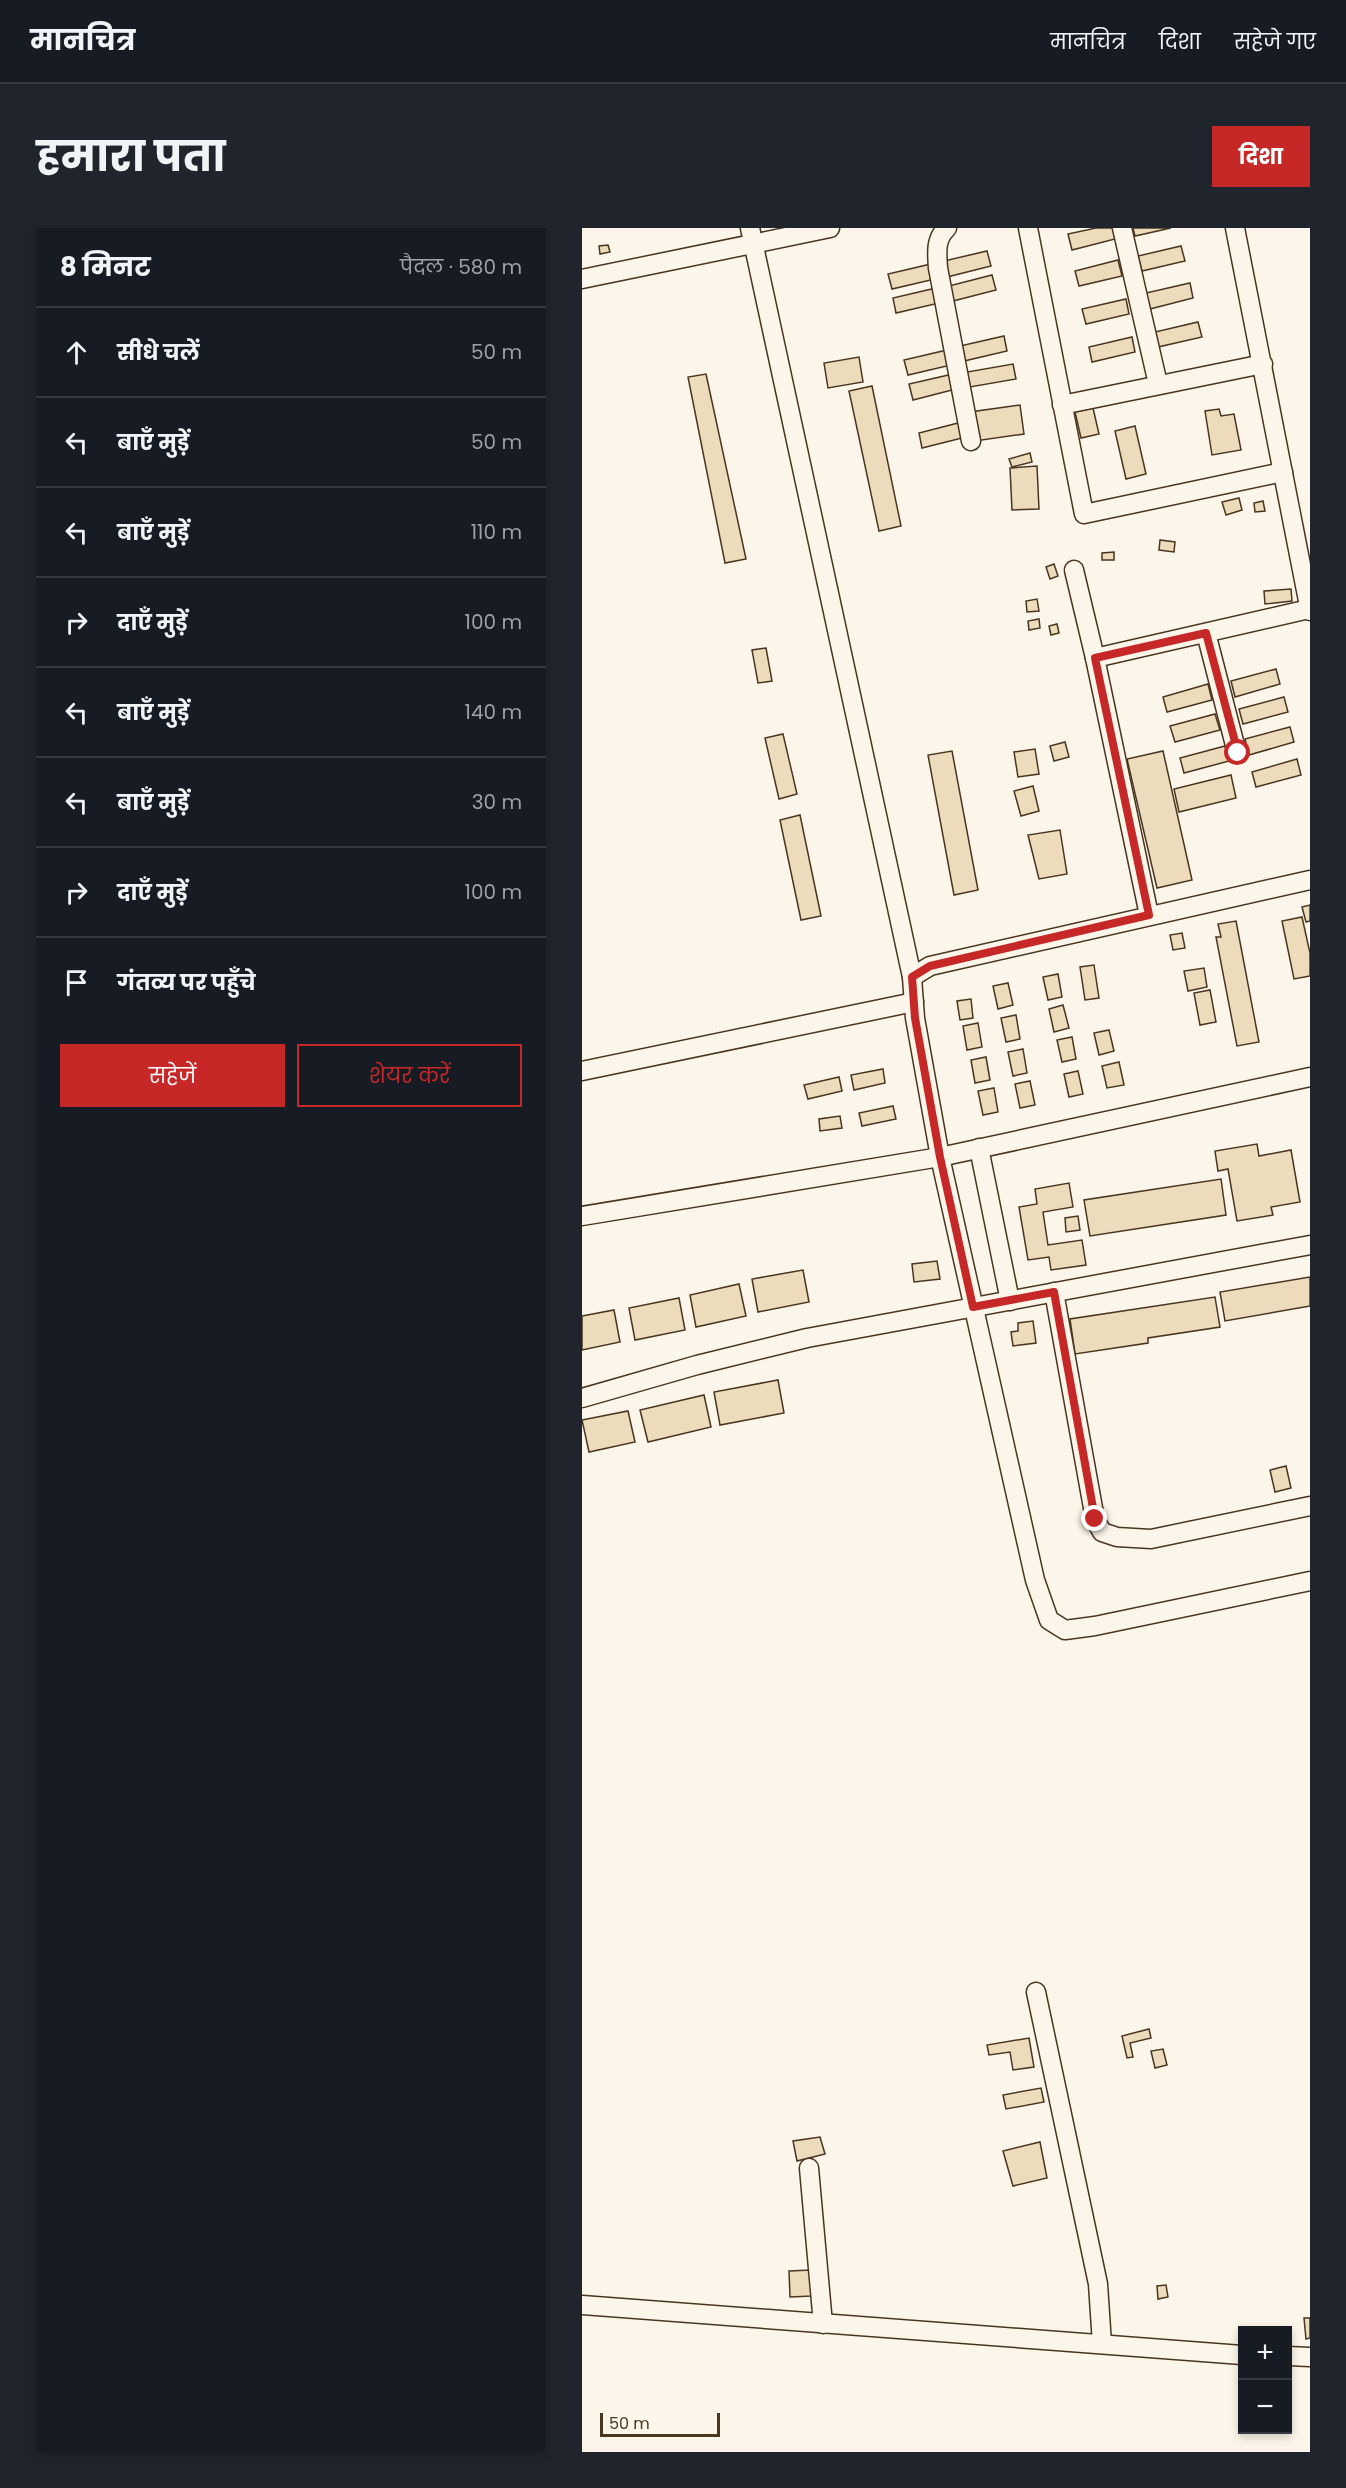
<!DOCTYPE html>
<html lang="hi">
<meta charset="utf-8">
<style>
:root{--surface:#171b24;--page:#20242c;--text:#f1f3f6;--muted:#9ea1a6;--line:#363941;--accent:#c62828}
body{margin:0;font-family:Poppins,"Noto Sans Devanagari",sans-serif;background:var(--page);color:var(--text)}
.controls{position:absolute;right:18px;bottom:18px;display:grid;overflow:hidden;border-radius:0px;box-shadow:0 3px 9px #0003}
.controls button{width:54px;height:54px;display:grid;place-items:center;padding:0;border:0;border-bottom:2px solid var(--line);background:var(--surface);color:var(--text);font:30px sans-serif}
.scale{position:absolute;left:18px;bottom:15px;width:120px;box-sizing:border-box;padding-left:6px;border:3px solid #4a3520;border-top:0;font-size:16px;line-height:21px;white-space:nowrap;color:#4a3520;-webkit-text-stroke:4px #fbf6e9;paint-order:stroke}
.stop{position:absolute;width:18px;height:18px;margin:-14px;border:4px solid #c62828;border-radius:50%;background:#fff}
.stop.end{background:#c62828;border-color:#fff;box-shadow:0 2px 6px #0008}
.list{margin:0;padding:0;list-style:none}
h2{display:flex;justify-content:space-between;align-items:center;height:78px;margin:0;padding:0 24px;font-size:26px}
h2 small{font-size:20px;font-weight:400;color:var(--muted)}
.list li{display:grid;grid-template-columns:39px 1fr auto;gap:18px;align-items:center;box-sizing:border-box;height:90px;padding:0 24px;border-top:2px solid var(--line)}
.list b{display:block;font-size:22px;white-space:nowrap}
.list em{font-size:20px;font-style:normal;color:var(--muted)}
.actions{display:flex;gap:12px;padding:18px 24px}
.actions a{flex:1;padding:14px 0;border:2px solid var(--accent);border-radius:0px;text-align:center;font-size:21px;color:var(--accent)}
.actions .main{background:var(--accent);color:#fff}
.icon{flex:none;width:33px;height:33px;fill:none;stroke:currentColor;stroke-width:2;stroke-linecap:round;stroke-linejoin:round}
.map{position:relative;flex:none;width:728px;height:2224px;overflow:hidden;border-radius:0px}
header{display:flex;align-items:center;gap:36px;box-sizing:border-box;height:84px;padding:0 30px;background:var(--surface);border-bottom:2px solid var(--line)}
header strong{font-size:28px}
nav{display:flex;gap:33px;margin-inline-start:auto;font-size:21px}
.intro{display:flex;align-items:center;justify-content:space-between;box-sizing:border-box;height:144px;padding:0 36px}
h1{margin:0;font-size:42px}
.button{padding:15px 27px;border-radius:0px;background:var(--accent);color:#fff;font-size:21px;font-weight:700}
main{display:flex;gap:36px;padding:0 36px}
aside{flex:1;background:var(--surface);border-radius:0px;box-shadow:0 3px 9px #0003}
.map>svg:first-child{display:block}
.building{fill:#ecdcbc;stroke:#4a3520;stroke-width:1.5}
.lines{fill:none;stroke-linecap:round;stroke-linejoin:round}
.minor-casing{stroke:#4a3520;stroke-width:21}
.minor{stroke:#fbf6e9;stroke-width:18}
.route{stroke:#c62828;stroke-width:8}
</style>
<header>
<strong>मानचित्र</strong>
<nav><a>मानचित्र</a><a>दिशा</a><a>सहेजे गए</a></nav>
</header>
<div class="intro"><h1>हमारा पता</h1><a class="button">दिशा</a></div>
<main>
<aside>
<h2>8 मिनट<small>पैदल · 580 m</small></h2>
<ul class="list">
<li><svg class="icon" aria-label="ahead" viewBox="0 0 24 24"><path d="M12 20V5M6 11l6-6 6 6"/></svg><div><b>सीधे चलें</b></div><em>50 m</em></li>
<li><svg class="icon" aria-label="left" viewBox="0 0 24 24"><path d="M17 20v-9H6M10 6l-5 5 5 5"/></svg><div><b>बाएँ मुड़ें</b></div><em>50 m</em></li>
<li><svg class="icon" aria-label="left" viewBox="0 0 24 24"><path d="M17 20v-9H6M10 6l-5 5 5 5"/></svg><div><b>बाएँ मुड़ें</b></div><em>110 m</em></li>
<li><svg class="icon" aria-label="right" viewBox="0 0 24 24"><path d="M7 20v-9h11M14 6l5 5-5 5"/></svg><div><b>दाएँ मुड़ें</b></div><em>100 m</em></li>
<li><svg class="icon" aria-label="left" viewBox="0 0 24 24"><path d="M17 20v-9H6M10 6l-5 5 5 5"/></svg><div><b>बाएँ मुड़ें</b></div><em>140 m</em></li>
<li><svg class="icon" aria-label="left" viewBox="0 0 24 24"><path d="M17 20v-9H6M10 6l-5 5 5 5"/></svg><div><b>बाएँ मुड़ें</b></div><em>30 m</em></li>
<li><svg class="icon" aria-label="right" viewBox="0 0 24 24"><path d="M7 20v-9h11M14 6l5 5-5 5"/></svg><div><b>दाएँ मुड़ें</b></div><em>100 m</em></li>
<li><svg class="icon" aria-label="arrive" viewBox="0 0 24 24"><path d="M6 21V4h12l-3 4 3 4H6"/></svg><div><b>गंतव्य पर पहुँचे</b></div></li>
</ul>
<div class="actions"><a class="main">सहेजें</a><a>शेयर करें</a></div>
</aside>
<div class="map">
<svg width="728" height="2224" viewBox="0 0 728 2224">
<rect width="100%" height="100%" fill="#fbf6e9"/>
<!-- building -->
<g class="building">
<path d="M 514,0 L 531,0 L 533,11 L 490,22 L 486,6 Z"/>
<path d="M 551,0 L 589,0 L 553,8 Z"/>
<path d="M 26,17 L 28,24 L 18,26 L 17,18 Z"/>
<path d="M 599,18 L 603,33 L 560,43 L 556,28 Z"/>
<path d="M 405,23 L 409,38 L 365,49 L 362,33 Z"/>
<path d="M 536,32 L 540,48 L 497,58 L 493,43 Z"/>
<path d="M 349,36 L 353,51 L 310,61 L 306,46 Z"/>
<path d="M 410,47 L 414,62 L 371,73 L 367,58 Z"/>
<path d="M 608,55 L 611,70 L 568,81 L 564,65 Z"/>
<path d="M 354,60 L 357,75 L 314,85 L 311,70 Z"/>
<path d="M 544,71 L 547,86 L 504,96 L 500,81 Z"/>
<path d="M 616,94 L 620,109 L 576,119 L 573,104 Z"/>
<path d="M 422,108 L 425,123 L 382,133 L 378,118 Z"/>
<path d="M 550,109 L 553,124 L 510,134 L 507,119 Z"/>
<path d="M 365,122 L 369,137 L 326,147 L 322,132 Z"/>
<path d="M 277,129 L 281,154 L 246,160 L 242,135 Z"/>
<path d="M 431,136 L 434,151 L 388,159 L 385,144 Z"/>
<path d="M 124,146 L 164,331 L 143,335 L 106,149 Z"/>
<path d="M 371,146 L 374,161 L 331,172 L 327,156 Z"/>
<path d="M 290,158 L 319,298 L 297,303 L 267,163 Z"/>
<path d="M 438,177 L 442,206 L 393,213 L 388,184 Z"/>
<path d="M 511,180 L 517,206 L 499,210 L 493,184 Z"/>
<path d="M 637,181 L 639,188 L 652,186 L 659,222 L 630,227 L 623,183 Z"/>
<path d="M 380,194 L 384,209 L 340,220 L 337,205 Z"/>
<path d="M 553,198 L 564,246 L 544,251 L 533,203 Z"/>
<path d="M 448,225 L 450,234 L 430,239 L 427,231 Z"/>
<path d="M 455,238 L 457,281 L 430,282 L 428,240 Z"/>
<path d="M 657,270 L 660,282 L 644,287 L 640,274 Z"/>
<path d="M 681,273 L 683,283 L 673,284 L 672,275 Z"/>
<path d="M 578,312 L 593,314 L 592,324 L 577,322 Z"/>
<path d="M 532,324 L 532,332 L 520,332 L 520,325 Z"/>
<path d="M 472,336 L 476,348 L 468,351 L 464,339 Z"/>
<path d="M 709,361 L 710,373 L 683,376 L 682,363 Z"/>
<path d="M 455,371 L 457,383 L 445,384 L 444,373 Z"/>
<path d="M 457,391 L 458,400 L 447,402 L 446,393 Z"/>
<path d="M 475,396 L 477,405 L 469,407 L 467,398 Z"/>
<path d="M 184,420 L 190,453 L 176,455 L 170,422 Z"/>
<path d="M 694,441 L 698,456 L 653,469 L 649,453 Z"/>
<path d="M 626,456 L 630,472 L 585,484 L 581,469 Z"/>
<path d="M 702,469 L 706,484 L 661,496 L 657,481 Z"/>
<path d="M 633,486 L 638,502 L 593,514 L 588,498 Z"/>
<path d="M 708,499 L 712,514 L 667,527 L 663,511 Z"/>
<path d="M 201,506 L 215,566 L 197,571 L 183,510 Z"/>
<path d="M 483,514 L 487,529 L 472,533 L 468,518 Z"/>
<path d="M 643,518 L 647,533 L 602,545 L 598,530 Z"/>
<path d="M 453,521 L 457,546 L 436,549 L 432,524 Z"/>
<path d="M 370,523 L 396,662 L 372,667 L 346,527 Z"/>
<path d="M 581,523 L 610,652 L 575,660 L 545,531 Z"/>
<path d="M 715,531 L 719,547 L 674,559 L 670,544 Z"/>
<path d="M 649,547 L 654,570 L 597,584 L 592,561 Z"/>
<path d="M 451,558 L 457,583 L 439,588 L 432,563 Z"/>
<path d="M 218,587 L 239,688 L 219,692 L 198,592 Z"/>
<path d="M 478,602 L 485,646 L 457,651 L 446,607 Z"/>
<path d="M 728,677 L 728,693 L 724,694 L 720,679 Z"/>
<path d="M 720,689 L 728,725 L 728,748 L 712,751 L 700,693 Z"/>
<path d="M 654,693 L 677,814 L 655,818 L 634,709 L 639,709 L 636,696 Z"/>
<path d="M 600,705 L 603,720 L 591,722 L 588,707 Z"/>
<path d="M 512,737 L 517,770 L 503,772 L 498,739 Z"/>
<path d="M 622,740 L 625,759 L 606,763 L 602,743 Z"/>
<path d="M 476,746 L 480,769 L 466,772 L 461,749 Z"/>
<path d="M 426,755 L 431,777 L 416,781 L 411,758 Z"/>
<path d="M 628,762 L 634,794 L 618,797 L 612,765 Z"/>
<path d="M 389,771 L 391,790 L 378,792 L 375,773 Z"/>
<path d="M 481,777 L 487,800 L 472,804 L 467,781 Z"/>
<path d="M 434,787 L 438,811 L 424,814 L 419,790 Z"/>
<path d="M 396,795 L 400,819 L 385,822 L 381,798 Z"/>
<path d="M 527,802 L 532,823 L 517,827 L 512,805 Z"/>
<path d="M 490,809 L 494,831 L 480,834 L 475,812 Z"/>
<path d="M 441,821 L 445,845 L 431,848 L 426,824 Z"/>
<path d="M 404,829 L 408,852 L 393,855 L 389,832 Z"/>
<path d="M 537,834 L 542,857 L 525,860 L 520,838 Z"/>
<path d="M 301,841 L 303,855 L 272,862 L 269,847 Z"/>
<path d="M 496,843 L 501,866 L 487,869 L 482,846 Z"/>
<path d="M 257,849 L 260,863 L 226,871 L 222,857 Z"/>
<path d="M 448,853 L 453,877 L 438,880 L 433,856 Z"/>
<path d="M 412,860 L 416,884 L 401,887 L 396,863 Z"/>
<path d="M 311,878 L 314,891 L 280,898 L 277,885 Z"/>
<path d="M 258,888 L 260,900 L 238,903 L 237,891 Z"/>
<path d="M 675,916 L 677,928 L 709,922 L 718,974 L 689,979 L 691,987 L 655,993 L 646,941 L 636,943 L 633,923 Z"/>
<path d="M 639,951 L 644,987 L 508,1008 L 502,972 Z"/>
<path d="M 487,955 L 491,979 L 461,984 L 466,1017 L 500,1012 L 504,1037 L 469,1042 L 467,1029 L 446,1032 L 437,979 L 455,976 L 453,961 Z"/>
<path d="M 496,988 L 498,1002 L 484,1004 L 483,990 Z"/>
<path d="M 355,1033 L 358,1051 L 332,1054 L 330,1036 Z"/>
<path d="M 221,1042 L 227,1074 L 176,1084 L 170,1051 Z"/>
<path d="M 728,1049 L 728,1078 L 643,1093 L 638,1064 Z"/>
<path d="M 157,1056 L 164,1088 L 114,1099 L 108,1067 Z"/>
<path d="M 633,1069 L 638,1099 L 566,1110 L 566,1115 L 493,1126 L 488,1091 Z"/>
<path d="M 97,1070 L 103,1102 L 53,1112 L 47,1080 Z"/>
<path d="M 32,1082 L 38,1114 L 0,1122 L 0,1088 Z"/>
<path d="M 451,1093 L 454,1115 L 431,1118 L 429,1104 L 436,1103 L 436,1095 Z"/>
<path d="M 196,1152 L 202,1185 L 138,1197 L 132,1164 Z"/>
<path d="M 122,1167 L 129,1199 L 66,1214 L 58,1182 Z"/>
<path d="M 46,1183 L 53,1214 L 7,1224 L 0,1192 Z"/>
<path d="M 704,1238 L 709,1260 L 693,1264 L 688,1242 Z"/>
<path d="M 567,1801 L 569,1810 L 548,1815 L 551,1829 L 545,1830 L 540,1808 Z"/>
<path d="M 447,1810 L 452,1839 L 431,1842 L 428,1824 L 407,1827 L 405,1817 Z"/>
<path d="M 581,1821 L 585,1837 L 573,1840 L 569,1823 Z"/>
<path d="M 459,1860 L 462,1874 L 424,1881 L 421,1867 Z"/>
<path d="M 238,1909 L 243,1926 L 215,1933 L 211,1913 Z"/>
<path d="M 458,1914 L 465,1950 L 431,1958 L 421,1923 Z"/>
<path d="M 229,2042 L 230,2068 L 208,2069 L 207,2043 Z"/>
<path d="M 584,2057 L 586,2069 L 576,2071 L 575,2058 Z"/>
<path d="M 722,2090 L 728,2090 L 728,2110 L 724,2111 Z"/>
</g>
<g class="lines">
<!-- minor casing -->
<g class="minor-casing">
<g id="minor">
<path d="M 168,0 L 330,749 L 333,790 L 358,929 L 453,1352 L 467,1392 L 483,1402 L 513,1398 L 728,1353"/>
<path d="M 365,0 C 353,11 355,25 356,40 L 389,213"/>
<path d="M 446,0 L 502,286 L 701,244"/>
<path d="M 540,0 L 576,156"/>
<path d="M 653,0 L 728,383"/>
<path d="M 0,51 L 248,0"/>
<path d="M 480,177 L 681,136"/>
<path d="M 492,342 L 513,430"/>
<path d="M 624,405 L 655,525"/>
<path d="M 567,687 L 513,430 L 727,381"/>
<path d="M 330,749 L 348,738 L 728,652"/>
<path d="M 0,843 L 332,774"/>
<path d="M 397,920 L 428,1073"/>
<path d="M 0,988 L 358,929 L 728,849"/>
<path d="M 472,1064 L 513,1291 L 520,1304 L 535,1309 L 569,1311 L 728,1278"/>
<path d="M 0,1170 L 115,1137 L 225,1110 L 728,1017"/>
<path d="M 454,1764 L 516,2056 L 520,2116"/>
<path d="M 227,1940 L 241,2096"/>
<path d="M 0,2077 L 660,2127"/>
<path d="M 706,2128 L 728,2129"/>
</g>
</g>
<!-- minor -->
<use href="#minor" class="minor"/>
</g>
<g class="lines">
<!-- route -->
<path class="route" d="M 513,1291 L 472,1064 L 391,1079 L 358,929 L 333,790 L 330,749 L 348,738 L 567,687 L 513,430 L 624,405 L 656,525"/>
</g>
</svg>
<div class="controls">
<button>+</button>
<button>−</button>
</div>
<div class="scale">50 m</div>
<div class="stop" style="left:656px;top:525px"></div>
<div class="stop end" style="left:513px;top:1291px"></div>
</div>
</main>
